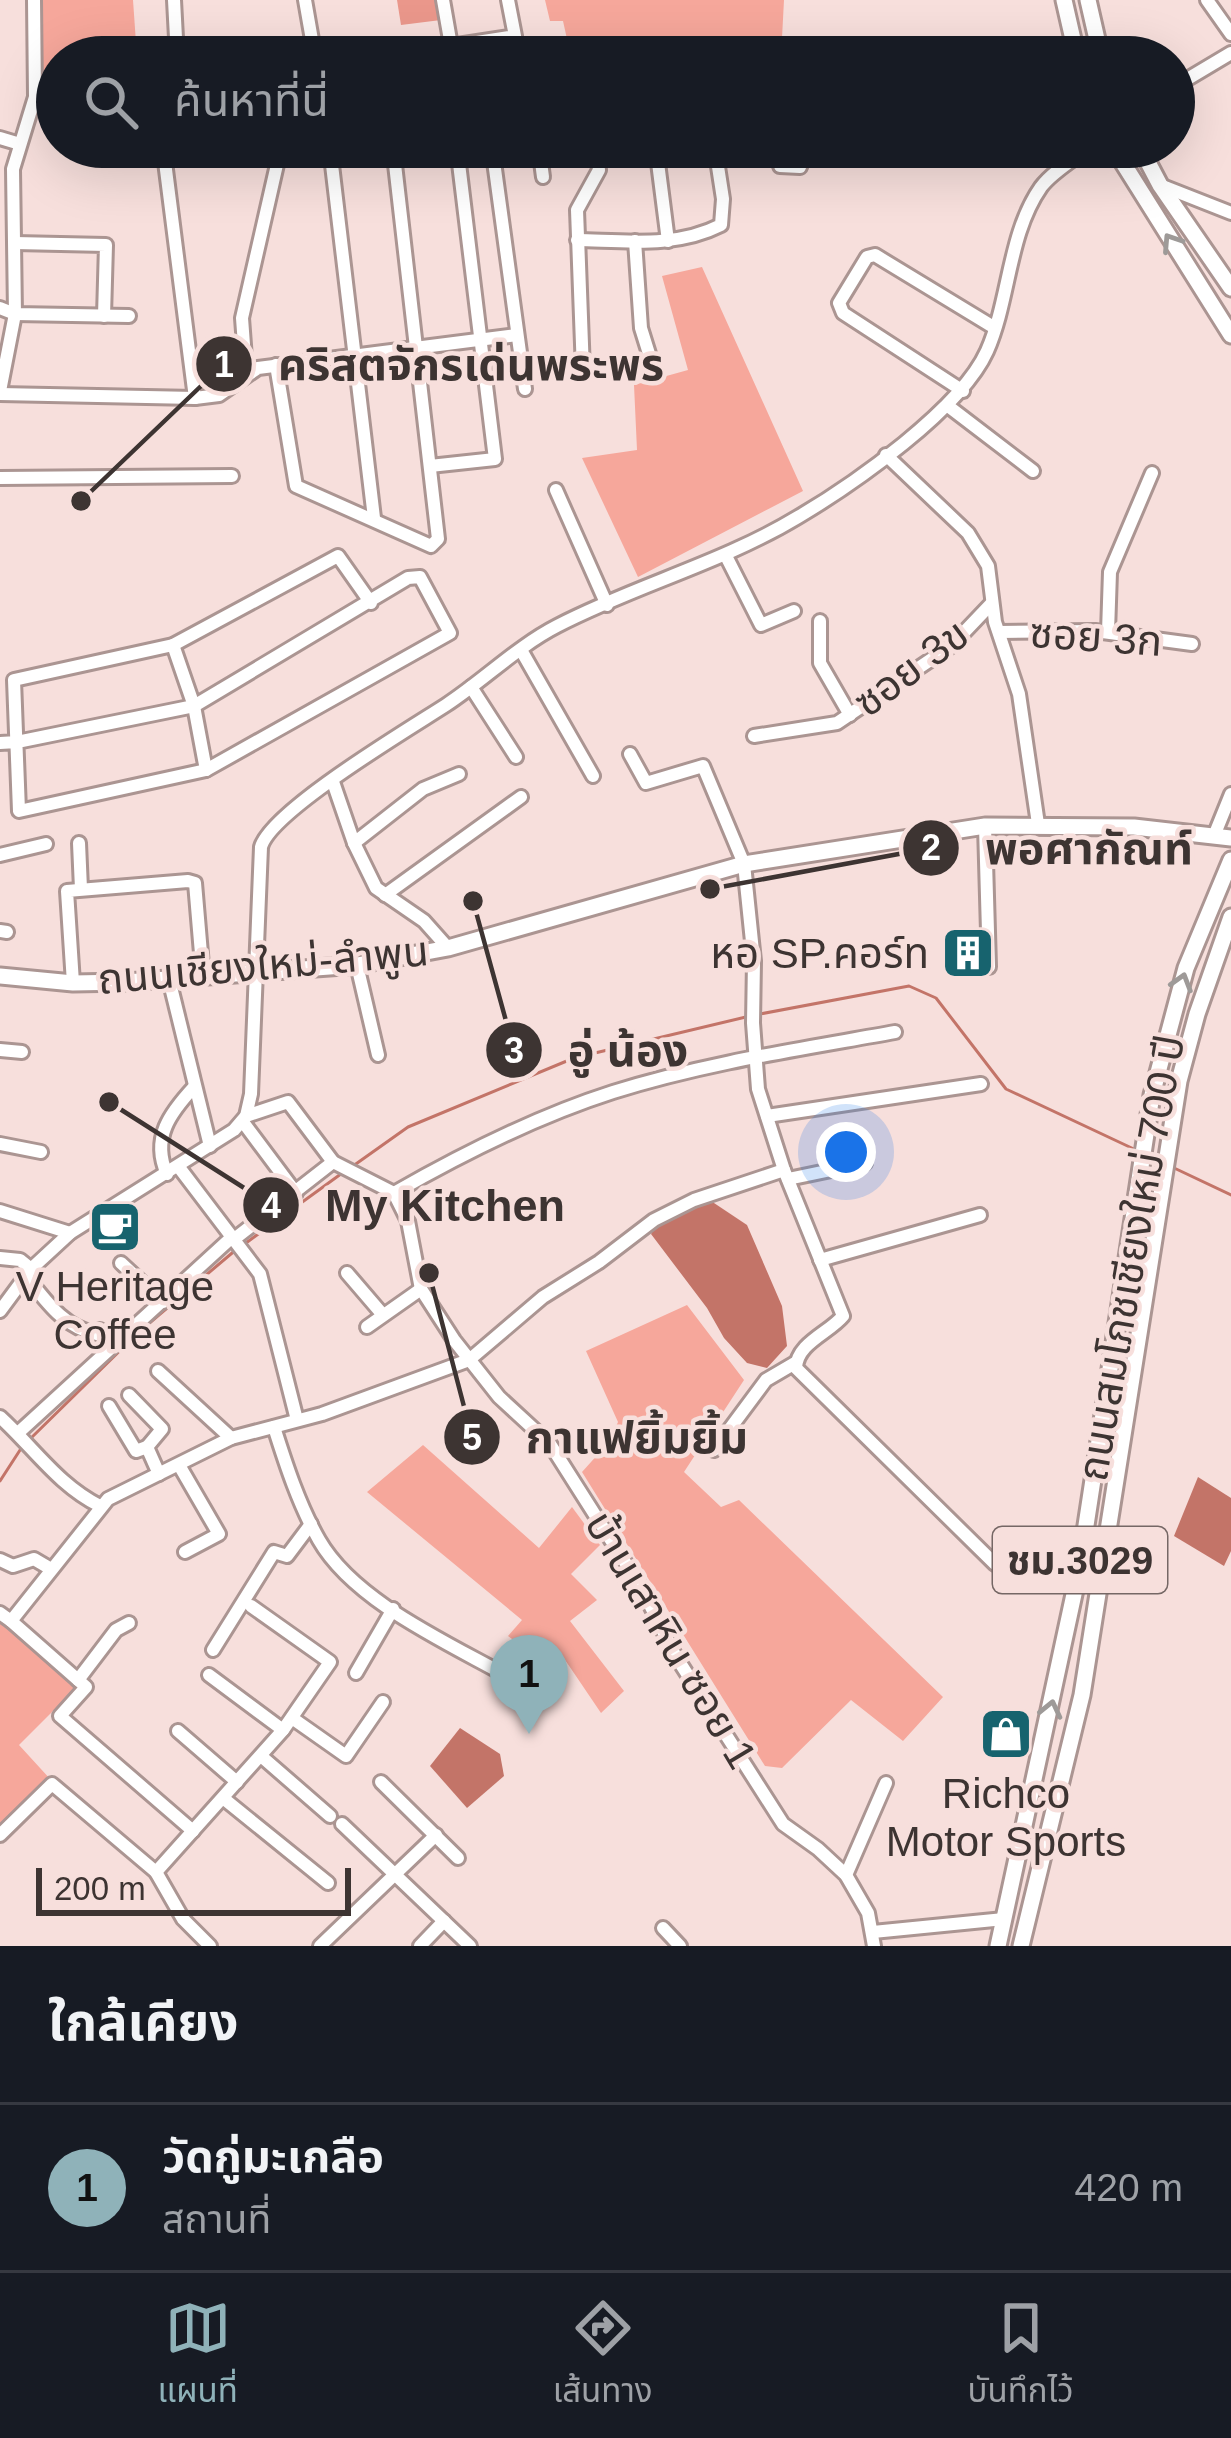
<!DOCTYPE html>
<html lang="th">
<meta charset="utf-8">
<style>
:root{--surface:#171b24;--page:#242831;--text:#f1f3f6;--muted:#9ea1a6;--line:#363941;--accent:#8fb2b9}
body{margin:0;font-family:Arial,"Noto Sans Thai",sans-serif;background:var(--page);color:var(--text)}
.scale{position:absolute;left:36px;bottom:30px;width:315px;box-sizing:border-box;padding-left:12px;border:6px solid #3d3432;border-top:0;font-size:33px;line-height:42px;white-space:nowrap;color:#3d3432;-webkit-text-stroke:9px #f7dfdc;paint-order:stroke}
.you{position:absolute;left:846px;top:1152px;width:42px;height:42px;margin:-30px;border:9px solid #fff;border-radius:50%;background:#1a73e8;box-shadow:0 0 0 18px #1a73e833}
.badge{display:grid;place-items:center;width:78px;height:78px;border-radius:50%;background:var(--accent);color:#111;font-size:39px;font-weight:700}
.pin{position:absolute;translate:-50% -99px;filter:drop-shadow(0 3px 6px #0008)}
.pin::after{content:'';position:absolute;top:63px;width:42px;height:36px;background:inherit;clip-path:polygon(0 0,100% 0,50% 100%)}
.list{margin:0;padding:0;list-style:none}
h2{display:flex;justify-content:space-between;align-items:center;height:156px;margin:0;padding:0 48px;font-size:51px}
h2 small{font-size:39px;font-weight:400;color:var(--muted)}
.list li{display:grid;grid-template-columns:78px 1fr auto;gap:36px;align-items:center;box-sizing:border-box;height:168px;padding:0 48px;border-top:3px solid var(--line)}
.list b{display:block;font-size:45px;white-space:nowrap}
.list p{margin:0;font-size:39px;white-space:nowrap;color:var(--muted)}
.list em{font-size:39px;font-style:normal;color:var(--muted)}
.icon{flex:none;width:66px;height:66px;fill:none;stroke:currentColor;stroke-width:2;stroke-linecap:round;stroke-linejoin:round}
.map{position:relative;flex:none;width:1231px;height:1946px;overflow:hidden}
.search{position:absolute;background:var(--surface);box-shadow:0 12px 48px #0002;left:36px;right:36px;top:36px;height:132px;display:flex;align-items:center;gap:30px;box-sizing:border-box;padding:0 42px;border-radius:66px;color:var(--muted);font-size:45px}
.sheet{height:324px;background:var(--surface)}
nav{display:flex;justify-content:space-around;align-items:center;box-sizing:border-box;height:168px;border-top:3px solid var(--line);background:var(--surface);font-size:33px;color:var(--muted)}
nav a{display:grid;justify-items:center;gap:6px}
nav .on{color:var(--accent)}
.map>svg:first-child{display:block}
.green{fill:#f6a79b}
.forest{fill:#ea978b}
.water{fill:#c37468}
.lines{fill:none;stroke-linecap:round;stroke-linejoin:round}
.stream{stroke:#c37468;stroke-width:3}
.minor-casing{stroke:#ab9592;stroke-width:18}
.major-casing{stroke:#ab9592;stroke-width:21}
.minor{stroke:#fff;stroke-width:12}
.major{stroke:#fff;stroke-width:15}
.oneway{stroke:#9e9a98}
.labels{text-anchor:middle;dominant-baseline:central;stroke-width:9;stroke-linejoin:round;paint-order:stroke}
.shield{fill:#f7dfdc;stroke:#756765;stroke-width:3}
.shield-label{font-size:39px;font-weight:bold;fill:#3d3432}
.street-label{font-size:42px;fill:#3d3432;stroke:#f7dfdc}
.poi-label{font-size:42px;fill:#3d3432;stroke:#f7dfdc}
.leader{fill:none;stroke:#3d3432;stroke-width:4.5}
.callout-dot{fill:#3d3432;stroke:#f7dfdc;stroke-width:4.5}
.mark-label{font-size:36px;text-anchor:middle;font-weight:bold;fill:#fff}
.callout-label{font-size:45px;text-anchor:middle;font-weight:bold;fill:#3d3432;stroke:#f7dfdc;stroke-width:9;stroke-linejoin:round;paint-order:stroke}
</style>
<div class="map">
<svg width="1231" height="1946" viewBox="0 0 1231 1946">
<rect width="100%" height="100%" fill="#f7dfdc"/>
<!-- green -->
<g class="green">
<path d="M 40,0 L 133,0 L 137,57 L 57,57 L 57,118 L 42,110 Z"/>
<path d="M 545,0 L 784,0 L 781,57 L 571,57 L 563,21 L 550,21 Z"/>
<path d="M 702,267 L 803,491 L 638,577 L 582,458 L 637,450 L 634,385 L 688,370 L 662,276 Z"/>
<path d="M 687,1305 L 744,1380 L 684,1472 L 721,1507 L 739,1500 L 943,1697 L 903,1741 L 851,1700 L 782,1768 L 765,1766 L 582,1472 L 609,1442 L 618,1422 L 586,1351 Z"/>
<path d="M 423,1445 L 539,1548 L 572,1507 L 600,1545 L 571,1574 L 597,1600 L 570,1621 L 624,1691 L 601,1713 L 557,1648 L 539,1659 L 508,1636 L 522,1620 L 367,1492 Z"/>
<path d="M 0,1620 L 78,1686 L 19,1745 L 51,1780 L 0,1830 Z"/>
</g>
<!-- forest -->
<path class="forest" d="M 397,0 L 437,0 L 441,20 L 401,25 Z"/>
<!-- water -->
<g class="water">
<path d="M 711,1201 L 747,1225 L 782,1306 L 787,1346 L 767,1368 L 747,1363 L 724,1338 L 707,1308 L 651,1234 L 658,1221 Z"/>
<path d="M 1198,1477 L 1231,1498 L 1231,1551 L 1224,1566 L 1174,1536 Z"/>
<path d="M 460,1728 L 500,1754 L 504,1776 L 467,1808 L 430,1766 Z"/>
</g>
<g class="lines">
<!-- stream -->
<g class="stream">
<path d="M 760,1014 L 909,986 L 936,998 L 1006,1089 L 1136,1150"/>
<path d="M 353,1166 L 408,1127 L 574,1058 L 750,1016"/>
<path d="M 1172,1167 L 1231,1195"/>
<path d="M 246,1243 L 345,1171"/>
<path d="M 29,1440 L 140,1331 L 238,1248"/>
<path d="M 0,1481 L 22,1447"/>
<path d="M 322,1936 L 346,1912"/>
</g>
<!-- minor casing -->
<g class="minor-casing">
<g id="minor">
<path d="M 174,0 L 177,57"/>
<path d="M 305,0 L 315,57"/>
<path d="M 443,0 L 453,57"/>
<path d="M 1207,0 L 1231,34"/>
<path d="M 451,46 L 515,36 L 508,0"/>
<path d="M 1174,87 L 1231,53"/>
<path d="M 0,138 L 20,144"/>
<path d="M 313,147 L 342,147"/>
<path d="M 492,147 L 525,389"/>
<path d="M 539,147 L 543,177"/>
<path d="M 656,147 L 668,241"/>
<path d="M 775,147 L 780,166 L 800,167 L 806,147"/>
<path d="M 330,148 L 374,518"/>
<path d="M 1160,185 L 1231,213"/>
<path d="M 577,240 C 626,241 676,248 721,225 L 723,199 L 715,147"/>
<path d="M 635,241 L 641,328 L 655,373"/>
<path d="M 15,243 L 106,245 L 104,316"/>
<path d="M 0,308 L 15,314 L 129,316"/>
<path d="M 276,365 L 296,486 L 431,546 L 438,539 L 393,147"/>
<path d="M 583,371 L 577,210 L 599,170 L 596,147"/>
<path d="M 246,372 L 242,318 L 281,147"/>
<path d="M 0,391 L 15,314 L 13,169 L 35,97 L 34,0"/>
<path d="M 963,391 L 843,313 L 839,303 L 867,257 L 875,255 L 995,328"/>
<path d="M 0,394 L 195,398 L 219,395 L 258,368 L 517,335"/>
<path d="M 195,398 L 164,154 L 227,147"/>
<path d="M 948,406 L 1033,471"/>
<path d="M 886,455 L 968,533 L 988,566 L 995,622 L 1019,694 L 1038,824"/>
<path d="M 430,466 L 495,459 L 457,147"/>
<path d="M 0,478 L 232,476"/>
<path d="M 556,490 L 607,605"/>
<path d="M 726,556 L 761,625 L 794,611"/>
<path d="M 820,621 L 820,663 L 850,715"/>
<path d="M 999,632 L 1095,631 L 1192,644"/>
<path d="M 1108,632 L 1110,572 L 1152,473"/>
<path d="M 173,645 L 194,706 L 206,770"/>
<path d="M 521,650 L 593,776"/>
<path d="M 471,687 L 516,757"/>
<path d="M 754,736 L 837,723 L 951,646 L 991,604"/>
<path d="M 0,743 L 17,742 L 194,706 L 408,578 L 420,577 L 450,633 L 206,770 L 19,811 L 14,680 L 173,645 L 338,556 L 371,603"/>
<path d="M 630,754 L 646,783 L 703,766 L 744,864 L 754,961 L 753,1023 L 758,1089 L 784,1170 L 843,1316 C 829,1333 797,1343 796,1368 L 995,1564"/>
<path d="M 333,782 L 354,843 L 376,888 L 424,921 L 448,948"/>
<path d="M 985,826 L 989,967"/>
<path d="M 1214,836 L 1231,794"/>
<path d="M 79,843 L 81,889"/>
<path d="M 354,843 L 423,789 L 459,774"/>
<path d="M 0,855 L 46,844"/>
<path d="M 385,895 L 521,797"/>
<path d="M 0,931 L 7,932"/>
<path d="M 357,965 L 378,1055"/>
<path d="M 169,979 L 210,1146"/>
<path d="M 73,983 L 67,891 L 188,881 L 195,883 L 203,977"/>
<path d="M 0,1050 L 22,1052"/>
<path d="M 246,1116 L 288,1102 L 333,1162 L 394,1193 L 408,1221 L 421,1289 L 454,1340 L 499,1397 L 550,1444 L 642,1589 L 675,1655 L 783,1824 L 818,1849 L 846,1875 L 868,1913 L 874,1946"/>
<path d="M 767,1116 L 981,1084"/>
<path d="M 243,1122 L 296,1193"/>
<path d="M 0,1144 L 41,1152"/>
<path d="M 178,1166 L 260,1274 L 297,1420"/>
<path d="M 167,1174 C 151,1138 170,1113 194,1087"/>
<path d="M 788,1179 L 865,1163"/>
<path d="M 394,1193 C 462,1154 538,1116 613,1092 C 705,1063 801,1049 895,1032"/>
<path d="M 0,1211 L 70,1233"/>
<path d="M 233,1240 L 333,1162"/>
<path d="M 0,1258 L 20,1260 L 31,1269"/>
<path d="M 820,1260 L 980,1215"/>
<path d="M 121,1263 L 163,1302"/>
<path d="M 347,1273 L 383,1315"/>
<path d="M 26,1276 C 46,1301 64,1328 97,1334 L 100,1330"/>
<path d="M 0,1311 L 31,1269 L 70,1233 L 234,1130 L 246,1116 L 251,1094 L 261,847 C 271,811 409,729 446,705 C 484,680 518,646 557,626 C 636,585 722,563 798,517 C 854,484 961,409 987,351 C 1010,299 1008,234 1041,187 C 1053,171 1075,159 1090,147"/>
<path d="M 367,1327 L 421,1289"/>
<path d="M 158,1371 L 231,1438"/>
<path d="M 129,1395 L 162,1429 L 147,1447 L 159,1474"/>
<path d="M 109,1406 L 136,1451 L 147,1447"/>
<path d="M 0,1417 C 34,1448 58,1485 100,1506"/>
<path d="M 274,1427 C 286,1465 299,1505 319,1540 C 355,1603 453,1645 514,1680 L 527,1692"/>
<path d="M 18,1433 L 231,1238"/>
<path d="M 714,1450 L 766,1380 L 795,1363"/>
<path d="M 179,1465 L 219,1534 L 185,1552"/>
<path d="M 0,1560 L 13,1566 L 34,1559 L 51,1569"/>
<path d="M 0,1613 L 11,1621 L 108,1499 L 231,1438 L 322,1414 L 469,1360 L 543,1297 L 599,1262 L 654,1220 L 694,1200 L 784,1170"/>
<path d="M 11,1621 L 86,1687 L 60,1716 L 193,1831"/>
<path d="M 213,1650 L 274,1552 L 287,1556 L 311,1524"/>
<path d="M 356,1673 L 393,1609"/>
<path d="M 209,1675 L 283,1730"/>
<path d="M 78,1680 L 116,1630 L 129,1623"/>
<path d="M 292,1718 L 346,1756 L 383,1702"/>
<path d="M 178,1731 L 237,1782"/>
<path d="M 261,1756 L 330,1816"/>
<path d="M 381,1782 L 458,1858"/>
<path d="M 223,1798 L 328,1883"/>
<path d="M 342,1824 L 470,1946"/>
<path d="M 0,1835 L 52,1784 L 156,1872 L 183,1919 L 210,1946"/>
<path d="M 156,1872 L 283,1730 L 330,1662 L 251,1606"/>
<path d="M 846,1875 L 886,1783"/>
<path d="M 663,1928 L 680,1946"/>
<path d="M 873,1932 L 1004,1919"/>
<path d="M 320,1946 L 436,1835"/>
<path d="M 420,1946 L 444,1921"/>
</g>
</g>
<!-- major casing -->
<g class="major-casing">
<g id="major">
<path d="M 1064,0 L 1077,57"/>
<path d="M 1088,0 L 1101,57"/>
<path d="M 1113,147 L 1231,335"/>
<path d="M 1140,147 L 1160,185 L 1231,288"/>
<path d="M 0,976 L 73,983 L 126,982 L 357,965 L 448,948 L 744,864 L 985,826 L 1134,827 L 1231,838"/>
<path d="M 998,1946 L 1079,1571 L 1152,1095 L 1186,968 L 1231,860"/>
<path d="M 1021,1946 L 1082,1695 L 1179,1081 L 1197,1014 L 1231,917"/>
</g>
</g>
<!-- minor -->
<use href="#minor" class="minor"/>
<!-- major -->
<use href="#major" class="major"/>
</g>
<!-- one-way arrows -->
<defs><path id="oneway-chevron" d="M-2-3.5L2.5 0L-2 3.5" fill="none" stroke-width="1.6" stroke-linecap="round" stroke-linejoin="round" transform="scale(3)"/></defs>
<g class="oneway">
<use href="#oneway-chevron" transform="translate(1171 242) rotate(-123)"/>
<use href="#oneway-chevron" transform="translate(1182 982) rotate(-73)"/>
<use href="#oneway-chevron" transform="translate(1051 1709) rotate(-77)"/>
</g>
<!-- icons -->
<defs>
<g id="building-square" transform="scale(2.7)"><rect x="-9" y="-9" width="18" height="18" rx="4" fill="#17636e" stroke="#f7dfdc"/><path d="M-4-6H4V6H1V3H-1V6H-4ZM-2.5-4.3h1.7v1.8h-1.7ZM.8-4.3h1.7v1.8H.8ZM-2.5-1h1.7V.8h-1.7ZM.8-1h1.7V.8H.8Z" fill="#fff"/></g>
<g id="cafe-square" transform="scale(2.7)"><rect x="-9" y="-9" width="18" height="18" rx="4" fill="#17636e" stroke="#f7dfdc"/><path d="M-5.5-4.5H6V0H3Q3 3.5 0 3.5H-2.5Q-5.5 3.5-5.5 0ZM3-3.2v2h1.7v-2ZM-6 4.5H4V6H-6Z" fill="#fff"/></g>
<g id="shop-square" transform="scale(2.7)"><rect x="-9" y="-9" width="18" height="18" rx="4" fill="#17636e" stroke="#f7dfdc"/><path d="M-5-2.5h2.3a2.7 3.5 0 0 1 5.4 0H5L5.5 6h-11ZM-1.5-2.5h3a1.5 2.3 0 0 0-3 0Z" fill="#fff"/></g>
</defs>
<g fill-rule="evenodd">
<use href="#building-square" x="968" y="953"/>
<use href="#cafe-square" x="115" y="1227"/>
<use href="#shop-square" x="1006" y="1734"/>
</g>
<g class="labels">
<!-- shield labels -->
<rect class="shield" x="993" y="1527" width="174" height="66" rx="9"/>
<g class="shield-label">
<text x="1080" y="1560">ชม.3029</text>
</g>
<!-- street labels -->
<g class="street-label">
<text transform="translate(1096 637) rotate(4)">ซอย 3ก</text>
<text transform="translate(911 668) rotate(-37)">ซอย 3ข</text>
<text transform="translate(263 965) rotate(-5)">ถนนเชียงใหม่-ลำพูน</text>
<text transform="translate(1131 1258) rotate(-80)">ถนนสมโภชเชียงใหม่ 700 ปี</text>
<text transform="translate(671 1640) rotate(59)">บ้านเสาหิน ซอย 1</text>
</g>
<!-- poi labels -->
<g class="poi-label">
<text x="929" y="953" text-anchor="end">หอ SP.คอร์ท</text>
<text x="115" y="1286">V Heritage<tspan x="115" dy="48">Coffee</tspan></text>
<text x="1006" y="1793">Richco<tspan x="1006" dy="48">Motor Sports</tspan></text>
</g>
</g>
<!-- callouts -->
<path class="leader" d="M81 501L224 364M710 889L931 848M473 901L514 1050M109 1102L271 1205M429 1273L472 1437"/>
<g class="callout-dot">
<circle cx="81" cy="501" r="12"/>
<circle cx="710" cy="889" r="12"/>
<circle cx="473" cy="901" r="12"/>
<circle cx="109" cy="1102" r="12"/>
<circle cx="429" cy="1273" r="12"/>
<circle cx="224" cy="364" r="30"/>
<circle cx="931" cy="848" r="30"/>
<circle cx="514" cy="1050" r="30"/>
<circle cx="271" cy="1205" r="30"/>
<circle cx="472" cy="1437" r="30"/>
</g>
<g class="mark-label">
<text x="224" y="377">1</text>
<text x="931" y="860">2</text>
<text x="514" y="1063">3</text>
<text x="271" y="1218">4</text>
<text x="472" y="1450">5</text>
</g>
<g class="callout-label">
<text x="471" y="380">คริสตจักรเด่นพระพร</text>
<text x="1089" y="864">พอศากัณท์</text>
<text x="628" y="1066">อู่ น้อง</text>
<text x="445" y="1221">My Kitchen</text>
<text x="637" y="1453">กาแฟยิ้มยิ้ม</text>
</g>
</svg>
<div class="scale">200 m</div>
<div class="you"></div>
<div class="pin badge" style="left:529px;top:1734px">1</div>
<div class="search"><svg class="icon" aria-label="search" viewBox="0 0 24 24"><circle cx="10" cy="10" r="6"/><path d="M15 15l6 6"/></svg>ค้นหาที่นี่</div>
</div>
<section class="sheet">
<h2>ใกล้เคียง<small></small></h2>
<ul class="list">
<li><span class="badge">1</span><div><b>วัดกู่มะเกลือ</b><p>สถานที่</p></div><em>420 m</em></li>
</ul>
</section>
<nav>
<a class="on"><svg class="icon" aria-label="map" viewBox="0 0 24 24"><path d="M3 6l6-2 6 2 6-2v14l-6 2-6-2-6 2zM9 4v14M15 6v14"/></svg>แผนที่</a>
<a><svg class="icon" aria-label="directions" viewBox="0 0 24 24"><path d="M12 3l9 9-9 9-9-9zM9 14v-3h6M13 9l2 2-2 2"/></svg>เส้นทาง</a>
<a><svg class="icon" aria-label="saved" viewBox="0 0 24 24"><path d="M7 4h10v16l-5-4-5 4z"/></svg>บันทึกไว้</a>
</nav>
